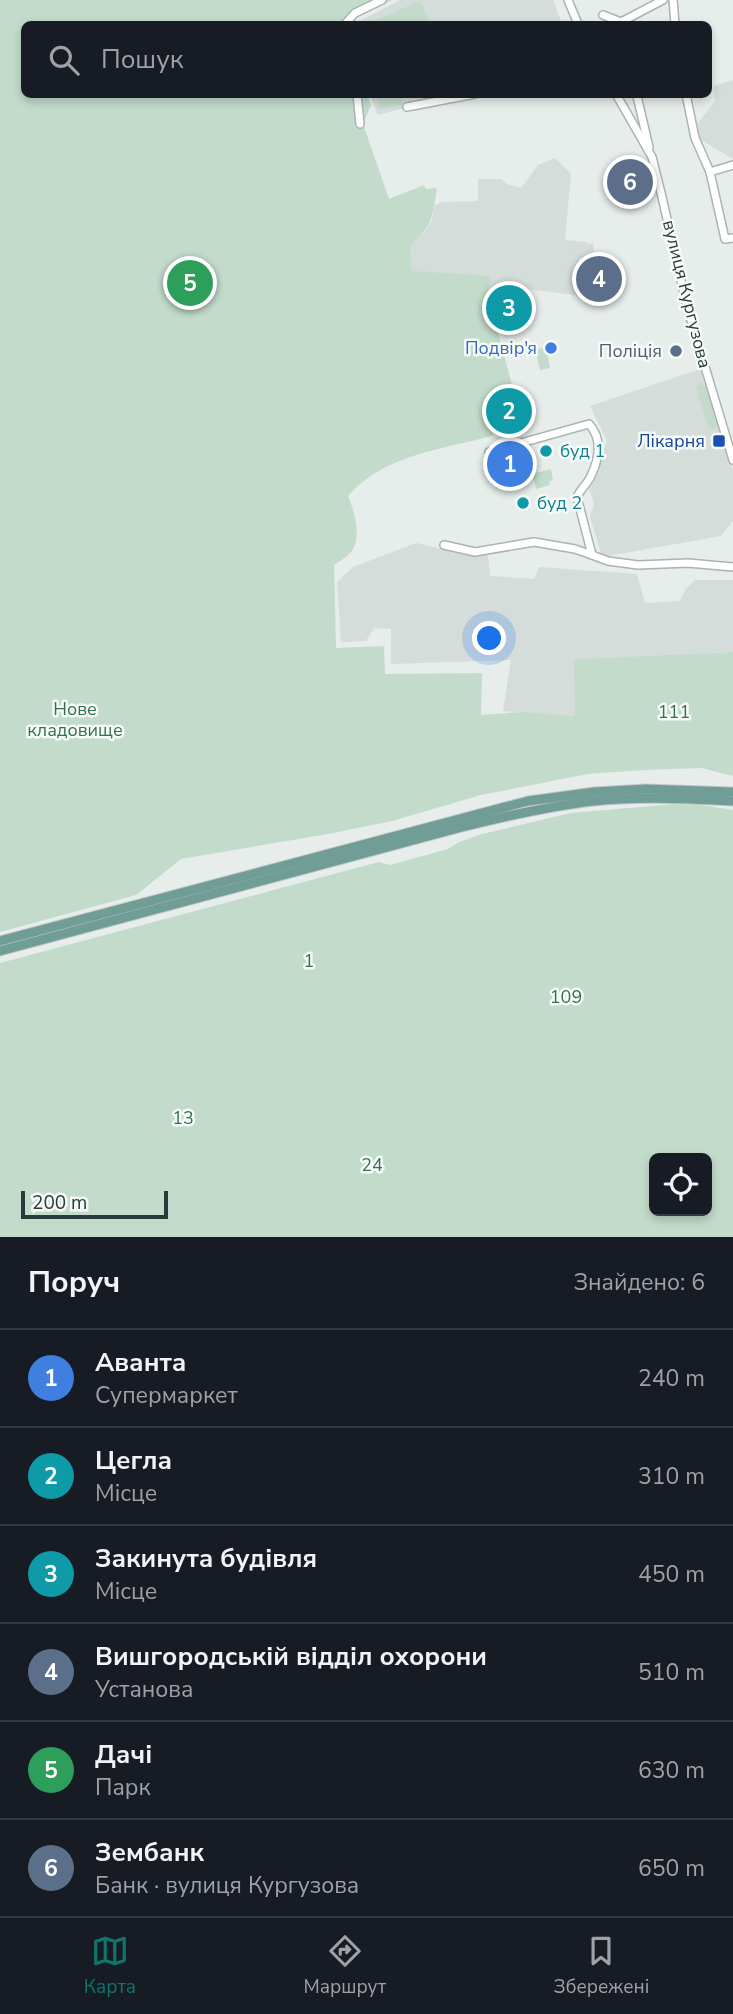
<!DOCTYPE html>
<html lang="uk">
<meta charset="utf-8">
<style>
:root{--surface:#171b24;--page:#242831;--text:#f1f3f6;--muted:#9ea1a6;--line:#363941;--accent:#0f766e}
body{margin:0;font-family:"Nunito Sans",sans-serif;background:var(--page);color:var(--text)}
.controls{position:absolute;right:21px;bottom:21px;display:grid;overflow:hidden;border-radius:10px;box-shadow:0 4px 10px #0003}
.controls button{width:63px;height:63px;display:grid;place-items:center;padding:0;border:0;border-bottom:2px solid var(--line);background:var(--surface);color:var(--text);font:35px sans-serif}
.scale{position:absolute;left:21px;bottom:18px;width:147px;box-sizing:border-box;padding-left:7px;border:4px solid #273d39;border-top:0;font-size:19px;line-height:24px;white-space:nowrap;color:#273d39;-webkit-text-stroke:5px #f6faf8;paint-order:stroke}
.you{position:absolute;left:490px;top:639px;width:24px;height:24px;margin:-18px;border:5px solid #fff;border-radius:50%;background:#1a73e8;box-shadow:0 0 0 10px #1a73e833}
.badge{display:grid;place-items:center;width:46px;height:46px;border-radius:50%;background:var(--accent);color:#fff;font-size:23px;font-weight:700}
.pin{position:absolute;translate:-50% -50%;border:4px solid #fff;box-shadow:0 2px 7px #0006}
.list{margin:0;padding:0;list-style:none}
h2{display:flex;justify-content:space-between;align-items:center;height:91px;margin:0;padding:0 28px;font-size:30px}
h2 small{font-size:23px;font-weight:400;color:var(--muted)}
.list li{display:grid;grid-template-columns:46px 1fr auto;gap:21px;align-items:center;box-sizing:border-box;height:98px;padding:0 28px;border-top:2px solid var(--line)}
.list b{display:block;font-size:26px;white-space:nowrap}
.list p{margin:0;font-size:23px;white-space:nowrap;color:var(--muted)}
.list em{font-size:23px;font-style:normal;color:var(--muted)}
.icon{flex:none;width:38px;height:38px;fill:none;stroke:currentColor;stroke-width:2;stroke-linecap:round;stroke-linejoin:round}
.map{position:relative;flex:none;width:733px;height:1237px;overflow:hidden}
.search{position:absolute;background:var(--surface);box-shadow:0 4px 10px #0003;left:21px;right:21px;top:21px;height:77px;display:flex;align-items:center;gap:18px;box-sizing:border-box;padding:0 24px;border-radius:10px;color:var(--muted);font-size:26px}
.sheet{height:679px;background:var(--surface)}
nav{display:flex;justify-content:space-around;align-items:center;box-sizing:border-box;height:98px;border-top:2px solid var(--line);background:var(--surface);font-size:19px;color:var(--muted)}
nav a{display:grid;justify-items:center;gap:4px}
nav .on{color:var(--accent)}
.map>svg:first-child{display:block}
.built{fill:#d4ddda}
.green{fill:#c2dbcb;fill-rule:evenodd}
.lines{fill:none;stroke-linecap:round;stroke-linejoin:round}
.minor-casing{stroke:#a9b5b2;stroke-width:10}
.major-casing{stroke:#c3c9c8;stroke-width:11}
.minor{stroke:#fff;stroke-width:7}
.major{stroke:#709d96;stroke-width:9}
.shop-dot{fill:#3f7fe0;stroke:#f6faf8;stroke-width:2.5}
.service-dot{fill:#5c6f8a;stroke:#f6faf8;stroke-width:2.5}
.transit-dot{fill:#1a4fb4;stroke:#f6faf8;stroke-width:2.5}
.culture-dot{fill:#0f9aa8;stroke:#f6faf8;stroke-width:2.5}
.labels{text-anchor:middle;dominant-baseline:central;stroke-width:5;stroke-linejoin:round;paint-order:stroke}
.street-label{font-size:18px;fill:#273d39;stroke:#f6faf8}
.shop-label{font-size:18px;fill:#366cbe;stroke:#f6faf8;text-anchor:end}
.service-label{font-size:18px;fill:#4e5e75;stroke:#f6faf8;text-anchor:end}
.transit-label{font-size:18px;fill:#164399;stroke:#f6faf8;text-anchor:end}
.culture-label{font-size:18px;fill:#0d838f;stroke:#f6faf8;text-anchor:start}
.park-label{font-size:18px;fill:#357052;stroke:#f6faf8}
</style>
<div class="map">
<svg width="733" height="1237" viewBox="0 0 733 1237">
<rect width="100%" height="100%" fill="#e6edeb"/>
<!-- built -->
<g class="built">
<path d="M 400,0 L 553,0 L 562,24 L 354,24 Z"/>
<path d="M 733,80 L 733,159 L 698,138 L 698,123 L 715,101 L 714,86 Z"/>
<path d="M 370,95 L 453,95 L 378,115 Z"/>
<path d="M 555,158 L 571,174 L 565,240 L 587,242 L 588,244 L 593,243 L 594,252 L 579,259 L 583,296 L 511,287 L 488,294 L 412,272 L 410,246 L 425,231 L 432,220 L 434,206 L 442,202 L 478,201 L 478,179 L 501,179 L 507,184 L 521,188 L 538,165 Z"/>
<path d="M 700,369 L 733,470 L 733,521 L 721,536 L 602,557 L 590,517 L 594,504 L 589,489 L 594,482 L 607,441 L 590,406 Z"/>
<path d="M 416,543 L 473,556 L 488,555 L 490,576 L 534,579 L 539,567 L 637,574 L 645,603 L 680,601 L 685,590 L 695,580 L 733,580 L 733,652 L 575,659 L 575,716 L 503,711 L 511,660 L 391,664 L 391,629 L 374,628 L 366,641 L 341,642 L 337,582 L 353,567 Z"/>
</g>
<!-- green -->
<g class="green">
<path d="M 0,0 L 392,0 L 356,18 L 348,24 L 24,24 L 24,94 L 367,95 L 371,105 L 363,124 L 389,199 L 424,185 L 426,189 L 437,188 C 432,218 433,225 410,246 L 412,271 L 491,276 L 488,294 L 514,393 L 492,436 C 443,449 383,455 348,496 C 354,511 362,535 352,551 C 348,556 340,561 334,565 L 336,648 L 384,646 L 385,674 L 482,673 L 481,715 L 523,712 L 575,716 L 574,659 L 733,652 L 733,776 L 702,768 L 645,770 L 587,774 L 481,795 L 392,821 L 328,834 L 181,859 L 136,895 L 0,932 Z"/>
<path d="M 420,1 L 431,24 L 367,24 Z"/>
<path d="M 376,95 L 401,95 L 403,104 L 379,109 Z"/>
<path d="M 546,347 L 550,368 L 540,370 L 535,350 Z"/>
<path d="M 700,383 L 706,387 L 717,424 L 713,429 L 708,427 L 696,387 Z"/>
<path d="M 551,469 L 553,479 L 549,482 L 550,485 L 536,489 L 532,474 Z"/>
<path d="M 676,804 L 701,805 L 733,810 L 733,1237 L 0,1237 L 0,963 L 379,862 L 390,865 L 448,849 L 459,842 L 482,834 L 571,813 ZM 654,1158 L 707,1158 L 707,1211 L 654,1211 Z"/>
</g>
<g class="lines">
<!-- minor casing -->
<g class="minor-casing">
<g id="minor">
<path d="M 568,0 L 578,24"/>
<path d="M 673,0 L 675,24"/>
<path d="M 603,15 L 621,22 L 663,0"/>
<path d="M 345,24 L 355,13 L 382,0"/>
<path d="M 357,94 L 360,124"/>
<path d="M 616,94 L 652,157 L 662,197 L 687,307 L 733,460"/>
<path d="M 686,94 L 695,138 L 710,172 L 725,239 L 733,238"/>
<path d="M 637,96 L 649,147"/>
<path d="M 407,107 L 475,94"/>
<path d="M 710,172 L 733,165"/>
<path d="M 489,452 L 589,424 C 603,439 599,460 590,478 C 586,485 580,490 577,497 L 592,555 L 608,561 L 638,565 L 688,563 L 733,567"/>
<path d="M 444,545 L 475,552 L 534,542 L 575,549 L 592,555"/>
</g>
</g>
<!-- major casing -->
<g class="major-casing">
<g id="major">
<path d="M 0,941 L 528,801 L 594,792 L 646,789 L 733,792"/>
<path d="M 0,951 L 462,827 C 506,816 549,806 594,801 C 640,796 687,799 733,801"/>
</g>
</g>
<!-- minor -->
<use href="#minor" class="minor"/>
<!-- major -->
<use href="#major" class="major"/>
</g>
<!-- markers -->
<circle class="shop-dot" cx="551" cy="348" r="7"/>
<circle class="service-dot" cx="676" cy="351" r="7"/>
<rect class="transit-dot" x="712" y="434" width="14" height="14" rx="3.5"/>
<g class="culture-dot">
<circle cx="546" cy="451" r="7"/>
<circle cx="523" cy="503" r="7"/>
</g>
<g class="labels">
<!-- street labels -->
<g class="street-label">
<text transform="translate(687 294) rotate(76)">вулиця Кургузова</text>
</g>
<!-- shop labels -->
<g class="shop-label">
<text x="537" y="348">Подвір'я</text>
</g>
<!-- service labels -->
<g class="service-label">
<text x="662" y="351">Поліція</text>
</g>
<!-- transit labels -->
<g class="transit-label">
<text x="705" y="441">Лікарня</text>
</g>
<!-- culture labels -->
<g class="culture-label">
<text x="560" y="451">буд 1</text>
<text x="537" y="503">буд 2</text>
</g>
<!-- park labels -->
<g class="park-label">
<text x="75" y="709">Нове<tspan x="75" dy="21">кладовище</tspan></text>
<text x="674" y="712">111</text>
<text x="309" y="961">1</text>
<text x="566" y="997">109</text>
<text x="183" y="1118">13</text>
<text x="372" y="1165">24</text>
</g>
</g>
</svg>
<div class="controls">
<button><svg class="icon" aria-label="locate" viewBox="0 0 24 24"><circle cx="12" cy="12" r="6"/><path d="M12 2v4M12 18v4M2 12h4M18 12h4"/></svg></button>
</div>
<div class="scale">200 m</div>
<div class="you"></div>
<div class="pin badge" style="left:510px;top:464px;background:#3f7fe0">1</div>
<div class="pin badge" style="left:509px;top:411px;background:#0f9aa8">2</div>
<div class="pin badge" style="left:509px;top:308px;background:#0f9aa8">3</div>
<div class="pin badge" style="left:599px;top:279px;background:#5c6f8a">4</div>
<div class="pin badge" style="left:190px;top:283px;background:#2e9e5b">5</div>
<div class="pin badge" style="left:630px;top:182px;background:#5c6f8a">6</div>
<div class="search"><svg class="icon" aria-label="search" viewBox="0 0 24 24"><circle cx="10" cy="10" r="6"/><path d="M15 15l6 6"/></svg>Пошук</div>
</div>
<section class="sheet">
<h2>Поруч<small>Знайдено: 6</small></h2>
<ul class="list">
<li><span class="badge" style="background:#3f7fe0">1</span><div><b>Аванта</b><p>Супермаркет</p></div><em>240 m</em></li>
<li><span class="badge" style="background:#0f9aa8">2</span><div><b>Цегла</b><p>Місце</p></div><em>310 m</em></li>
<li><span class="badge" style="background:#0f9aa8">3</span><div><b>Закинута будівля</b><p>Місце</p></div><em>450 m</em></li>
<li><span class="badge" style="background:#5c6f8a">4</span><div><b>Вишгородській відділ охорони</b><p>Установа</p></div><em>510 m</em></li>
<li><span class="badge" style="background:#2e9e5b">5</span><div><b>Дачі</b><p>Парк</p></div><em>630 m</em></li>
<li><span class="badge" style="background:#5c6f8a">6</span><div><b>Зембанк</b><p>Банк · вулиця Кургузова</p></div><em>650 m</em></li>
</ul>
</section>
<nav>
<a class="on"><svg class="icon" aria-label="map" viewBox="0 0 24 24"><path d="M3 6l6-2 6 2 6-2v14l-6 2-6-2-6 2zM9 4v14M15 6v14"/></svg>Карта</a>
<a><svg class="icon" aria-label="directions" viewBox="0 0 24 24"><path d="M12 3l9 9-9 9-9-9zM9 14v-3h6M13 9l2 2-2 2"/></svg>Маршрут</a>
<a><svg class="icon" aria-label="saved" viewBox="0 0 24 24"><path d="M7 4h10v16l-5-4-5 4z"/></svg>Збережені</a>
</nav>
